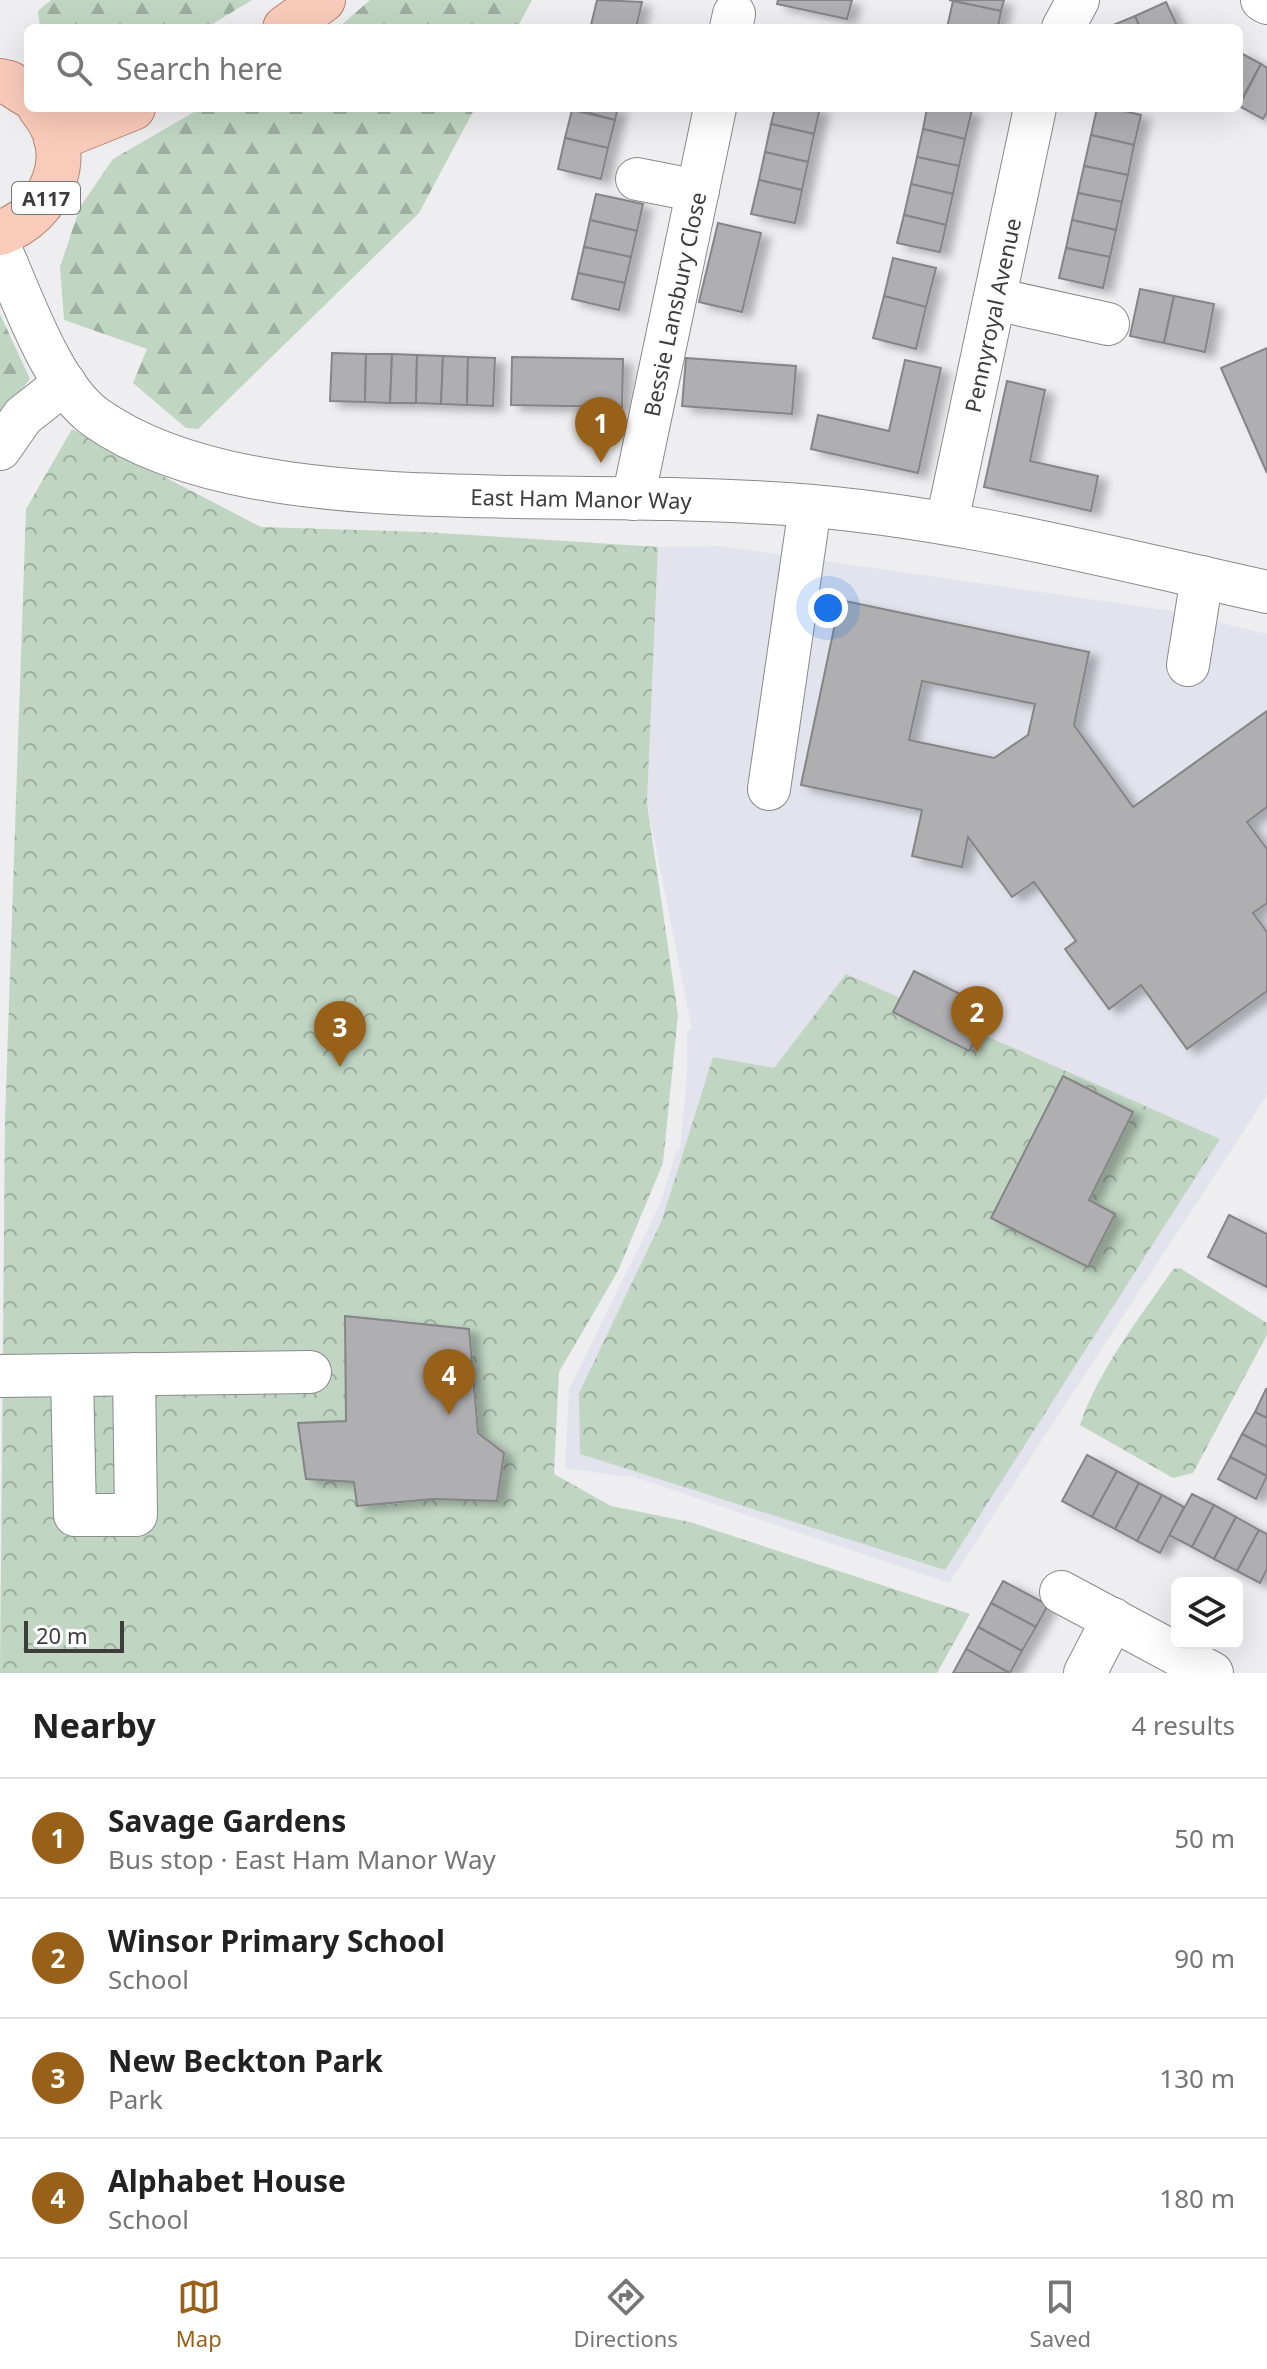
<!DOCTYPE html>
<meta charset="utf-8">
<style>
:root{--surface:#fff;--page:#f2f2f2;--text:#222;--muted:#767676;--line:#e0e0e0;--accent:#97611a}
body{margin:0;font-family:"Noto Sans",sans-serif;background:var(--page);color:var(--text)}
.controls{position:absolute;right:24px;bottom:24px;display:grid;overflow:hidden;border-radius:12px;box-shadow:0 8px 32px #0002}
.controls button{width:72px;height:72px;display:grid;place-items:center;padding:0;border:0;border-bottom:2px solid var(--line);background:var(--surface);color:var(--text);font:40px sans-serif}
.scale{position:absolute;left:24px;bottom:20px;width:100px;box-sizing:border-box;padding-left:8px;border:4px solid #3d3d3e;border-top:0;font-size:22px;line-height:28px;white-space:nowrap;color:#3d3d3e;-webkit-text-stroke:6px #fff;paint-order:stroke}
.you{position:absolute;left:828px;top:608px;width:28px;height:28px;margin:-20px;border:6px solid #fff;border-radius:50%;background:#1a73e8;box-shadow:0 0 0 12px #1a73e833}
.badge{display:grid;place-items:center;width:52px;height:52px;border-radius:50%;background:var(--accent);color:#fff;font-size:26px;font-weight:700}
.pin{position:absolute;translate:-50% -66px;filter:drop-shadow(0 2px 4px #0008)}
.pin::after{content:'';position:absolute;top:42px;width:28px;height:24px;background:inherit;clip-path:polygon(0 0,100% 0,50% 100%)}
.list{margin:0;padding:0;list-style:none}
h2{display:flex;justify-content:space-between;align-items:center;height:104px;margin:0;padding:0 32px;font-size:34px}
h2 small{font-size:26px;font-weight:400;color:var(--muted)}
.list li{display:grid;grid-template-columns:52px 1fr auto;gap:24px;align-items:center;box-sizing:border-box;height:120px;padding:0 32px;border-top:2px solid var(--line)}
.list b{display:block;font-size:30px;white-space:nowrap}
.list p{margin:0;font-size:26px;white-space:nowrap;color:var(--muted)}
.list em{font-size:26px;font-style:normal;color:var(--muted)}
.icon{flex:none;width:44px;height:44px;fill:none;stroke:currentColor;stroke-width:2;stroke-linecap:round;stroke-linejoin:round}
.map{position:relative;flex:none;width:1267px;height:1673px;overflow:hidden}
.search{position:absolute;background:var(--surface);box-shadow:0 8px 32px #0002;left:24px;right:24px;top:24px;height:88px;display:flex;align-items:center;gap:20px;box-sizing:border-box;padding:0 28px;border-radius:12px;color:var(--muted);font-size:30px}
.sheet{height:584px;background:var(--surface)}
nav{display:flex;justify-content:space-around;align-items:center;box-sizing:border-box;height:112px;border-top:2px solid var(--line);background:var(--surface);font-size:22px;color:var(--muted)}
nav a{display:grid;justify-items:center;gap:4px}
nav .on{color:var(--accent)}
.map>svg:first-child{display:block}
.built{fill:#e3e3ed}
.forest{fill:url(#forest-firs)}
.park{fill:url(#park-crowns)}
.building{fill:#afafb1;stroke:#858587;stroke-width:2;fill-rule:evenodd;filter:url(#shadow)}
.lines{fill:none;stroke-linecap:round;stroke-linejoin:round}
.minor-casing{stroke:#8a8a8c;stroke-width:44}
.major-casing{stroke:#b68371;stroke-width:46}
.minor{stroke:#fff;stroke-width:42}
.major{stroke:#facbbb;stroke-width:44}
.labels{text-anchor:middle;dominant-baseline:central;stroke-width:7;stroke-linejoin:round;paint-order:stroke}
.shield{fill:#fff;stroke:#777778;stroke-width:2}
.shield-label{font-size:20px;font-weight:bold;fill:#3d3d3e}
.street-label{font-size:22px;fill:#3d3d3e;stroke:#fff}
</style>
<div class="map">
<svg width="1267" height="1673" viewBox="0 0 1267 1673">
<defs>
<pattern id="forest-firs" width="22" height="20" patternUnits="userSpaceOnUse" patternTransform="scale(2)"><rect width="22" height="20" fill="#c0d6c3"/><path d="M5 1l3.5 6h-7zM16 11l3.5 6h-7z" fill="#9dafa0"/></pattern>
<pattern id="park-crowns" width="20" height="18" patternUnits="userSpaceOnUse" patternTransform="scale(2)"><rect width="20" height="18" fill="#c0d6c3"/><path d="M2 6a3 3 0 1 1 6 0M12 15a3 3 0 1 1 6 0" fill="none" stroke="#9dafa0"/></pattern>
<filter id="shadow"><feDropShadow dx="9" dy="5" stdDeviation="4" flood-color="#0004"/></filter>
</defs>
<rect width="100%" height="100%" fill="#eeeef0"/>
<!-- built -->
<path class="built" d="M 721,546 L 1172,611 L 1267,634 L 1267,1095 L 949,1583 L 628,1475 L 627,1477 L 565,1468 L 569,1389 L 660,1204 L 677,1149 L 680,1149 L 687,1073 L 687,1031 L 692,1030 L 647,803 L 658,547 Z"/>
<!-- forest -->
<g class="forest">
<path d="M 51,0 L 252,0 L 206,28 L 40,28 L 38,11 Z"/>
<path d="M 370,0 L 532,0 L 517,28 L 338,28 Z"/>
<path d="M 201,108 L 475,108 L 419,213 L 198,429 L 186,428 L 133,383 L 147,349 L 64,320 L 60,267 L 80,207 L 113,159 Z"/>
<path d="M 0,314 L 30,379 L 0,417 Z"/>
</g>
<!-- park -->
<g class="park">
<path d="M 72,429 L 261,527 L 425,532 L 658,547 L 647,803 L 678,1015 L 663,1163 L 618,1271 L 559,1372 L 554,1474 L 611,1506 L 690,1522 L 970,1614 L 937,1673 L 0,1673 L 5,1119 L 26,509 Z"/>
<path d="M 846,974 L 1220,1139 L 945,1570 L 580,1454 L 579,1393 L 662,1220 L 713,1057 L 774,1068 Z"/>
<path d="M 1180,1268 L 1267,1323 L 1267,1335 L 1193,1473 L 1173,1478 L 1080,1425 C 1099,1368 1140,1318 1173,1269 Z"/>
</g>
<!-- building -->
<g class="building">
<path d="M 597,0 L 642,2 L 636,28 L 604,28 L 591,25 Z"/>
<path d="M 778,0 L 852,0 L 847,19 L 777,4 Z"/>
<path d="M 949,0 L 1004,0 L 1001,11 Z"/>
<path d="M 953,1 L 1001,11 L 998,27 L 1002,28 L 947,28 Z"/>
<path d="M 1166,2 L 1178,28 L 1140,28 L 1135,16 Z"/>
<path d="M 1135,16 L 1140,28 L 1106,28 Z"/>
<path d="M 1239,52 L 1261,64 L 1239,104 Z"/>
<path d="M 1261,64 L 1267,68 L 1267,112 L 1263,119 L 1239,106 Z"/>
<path d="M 572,108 L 618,108 L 615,120 Z"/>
<path d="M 775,108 L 820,108 L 814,134 L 771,124 Z"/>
<path d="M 927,108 L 972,110 L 965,139 L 923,129 Z"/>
<path d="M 1097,108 L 1111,108 L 1141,115 L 1134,145 L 1091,135 Z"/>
<path d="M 572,110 L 615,120 L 608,148 L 565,138 Z"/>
<path d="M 771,124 L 814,134 L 808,162 L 765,152 Z"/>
<path d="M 923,129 L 965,139 L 959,166 L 917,157 Z"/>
<path d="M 1091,135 L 1134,145 L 1128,175 L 1084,166 Z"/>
<path d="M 565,138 L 608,148 L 601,179 L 558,169 Z"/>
<path d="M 765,152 L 808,162 L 802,190 L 759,180 Z"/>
<path d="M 917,157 L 959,166 L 953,194 L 911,184 Z"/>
<path d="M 1084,166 L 1128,175 L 1122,202 L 1078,193 Z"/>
<path d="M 759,180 L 802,190 L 795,223 L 751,214 Z"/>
<path d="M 911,184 L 953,194 L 946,225 L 904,215 Z"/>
<path d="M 1078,193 L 1122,202 L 1116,230 L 1072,220 Z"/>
<path d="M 596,194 L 643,204 L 637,231 L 590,220 Z"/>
<path d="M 904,215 L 946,225 L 940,252 L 897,243 Z"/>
<path d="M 590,220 L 637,231 L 631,257 L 584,247 Z"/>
<path d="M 1072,220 L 1116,230 L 1110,257 L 1066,248 Z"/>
<path d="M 718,223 L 761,233 L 742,312 L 699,302 Z"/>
<path d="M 584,247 L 631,257 L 625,283 L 578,273 Z"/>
<path d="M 1066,248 L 1110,257 L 1103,288 L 1059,278 Z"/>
<path d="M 893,258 L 936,268 L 926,307 L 884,296 Z"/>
<path d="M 578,273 L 625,283 L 619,310 L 572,299 Z"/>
<path d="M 1140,289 L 1174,296 L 1164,343 L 1130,336 Z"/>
<path d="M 884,296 L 926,307 L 916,349 L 873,338 Z"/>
<path d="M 1174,296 L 1214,304 L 1205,352 L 1164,343 Z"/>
<path d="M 1267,348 L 1267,473 L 1221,368 Z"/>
<path d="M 332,353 L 366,354 L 365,402 L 330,401 Z"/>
<path d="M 366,354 L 392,354 L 390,403 L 365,402 Z"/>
<path d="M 392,354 L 417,355 L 416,403 L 390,403 Z"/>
<path d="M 417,355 L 443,356 L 441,404 L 416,403 Z"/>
<path d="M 443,356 L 468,357 L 467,405 L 441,404 Z"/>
<path d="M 468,357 L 495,358 L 493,406 L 467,405 Z"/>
<path d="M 512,357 L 623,359 L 622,407 L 511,405 Z"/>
<path d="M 686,358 L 796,366 L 792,414 L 682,406 Z"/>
<path d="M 905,360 L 941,368 L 918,473 L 811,449 L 818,415 L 889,431 Z"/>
<path d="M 1007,381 L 1045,390 L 1030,461 L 1098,476 L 1091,511 L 984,487 Z"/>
<path d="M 840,600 L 1089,652 L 1074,725 L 1133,807 L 1267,711 L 1267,807 L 1247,822 L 1267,849 L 1267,903 L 1253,913 L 1267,932 L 1267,991 L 1187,1049 L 1141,985 L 1109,1009 L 1065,949 L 1076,941 L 1034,882 L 1012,897 L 968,837 L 962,867 L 912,856 L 922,810 L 801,785 ZM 922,681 L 1035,704 L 1028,735 L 994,758 L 909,740 Z"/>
<path d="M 914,971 L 990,1009 L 969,1051 L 893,1012 Z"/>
<path d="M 1063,1076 L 1133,1112 L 1089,1200 L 1115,1214 L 1088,1267 L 991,1218 Z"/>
<path d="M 1229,1215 L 1267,1234 L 1267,1287 L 1208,1257 Z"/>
<path d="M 345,1316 L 469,1329 L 478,1433 L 504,1453 L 497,1501 L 433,1499 L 357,1506 L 354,1482 L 306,1479 L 298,1423 L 346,1421 Z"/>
<path d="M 1266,1389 L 1267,1389 L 1267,1418 L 1255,1412 Z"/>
<path d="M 1255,1412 L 1267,1418 L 1267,1447 L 1242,1434 Z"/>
<path d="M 1242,1434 L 1267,1447 L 1267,1476 L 1230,1457 Z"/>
<path d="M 1087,1455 L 1117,1471 L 1092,1517 L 1062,1501 Z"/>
<path d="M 1230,1457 L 1267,1476 L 1256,1499 L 1218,1479 Z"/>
<path d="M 1117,1471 L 1139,1483 L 1115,1529 L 1092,1517 Z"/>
<path d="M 1139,1483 L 1162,1495 L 1137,1541 L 1115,1529 Z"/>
<path d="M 1192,1494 L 1214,1505 L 1192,1547 L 1169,1535 Z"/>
<path d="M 1162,1495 L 1184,1507 L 1160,1553 L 1137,1541 Z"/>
<path d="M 1214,1505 L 1236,1517 L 1214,1559 L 1192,1547 Z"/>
<path d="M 1236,1517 L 1259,1530 L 1237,1571 L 1214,1559 Z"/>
<path d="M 1259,1530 L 1267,1534 L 1267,1569 L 1260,1583 L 1237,1571 Z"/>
<path d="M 1003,1581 L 1048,1605 L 1036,1627 L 991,1603 Z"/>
<path d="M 991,1603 L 1036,1627 L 1022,1651 L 978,1627 Z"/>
<path d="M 978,1627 L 1022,1651 L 1010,1673 L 966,1649 Z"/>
<path d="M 966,1649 L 1009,1673 L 953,1673 Z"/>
</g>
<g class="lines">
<!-- minor casing -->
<g class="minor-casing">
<g id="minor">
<path d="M 1262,0 L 1267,3"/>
<path d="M 731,28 L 734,14"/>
<path d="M 1063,28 L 1078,0"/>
<path d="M 637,179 L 698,191"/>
<path d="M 0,248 C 22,297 52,386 95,417 C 201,493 388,494 515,497 C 605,498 696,498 787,504 C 949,515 1108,557 1267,592"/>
<path d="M 995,299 L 1108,324"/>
<path d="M 0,449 L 23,416 L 65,383"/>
<path d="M 633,499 L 715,108"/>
<path d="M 947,522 L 1035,108"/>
<path d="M 1188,665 L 1202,577"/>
<path d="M 769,789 L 810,507"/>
<path d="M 72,1375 L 75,1515 L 136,1515 L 134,1374"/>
<path d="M 0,1376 L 310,1372"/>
<path d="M 1061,1592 L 1212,1673"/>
<path d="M 1085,1673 L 1113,1619"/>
</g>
</g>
<!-- major casing -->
<g class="major-casing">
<g id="major">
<path d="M 285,28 L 323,0"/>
<path d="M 0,81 L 9,83 L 28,95"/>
<path d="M 56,139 L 133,108"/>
<path d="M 0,233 C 52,214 79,154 40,108"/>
</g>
</g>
<!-- minor -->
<use href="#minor" class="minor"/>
<!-- major -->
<use href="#major" class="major"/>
</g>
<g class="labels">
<!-- shield labels -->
<rect class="shield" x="12" y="182" width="68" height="32" rx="6"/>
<g class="shield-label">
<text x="46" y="198">A117</text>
</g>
<!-- street labels -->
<g class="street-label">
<text transform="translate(674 304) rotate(-78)">Bessie Lansbury Close</text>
<text transform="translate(992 315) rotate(-78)">Pennyroyal Avenue</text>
<text transform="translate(581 498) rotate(1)">East Ham Manor Way</text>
</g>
</g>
</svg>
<div class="controls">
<button><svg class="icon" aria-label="layers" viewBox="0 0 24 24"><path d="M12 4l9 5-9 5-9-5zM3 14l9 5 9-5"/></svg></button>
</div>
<div class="scale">20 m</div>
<div class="you"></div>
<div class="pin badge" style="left:601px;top:463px">1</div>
<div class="pin badge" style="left:977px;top:1052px">2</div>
<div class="pin badge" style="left:340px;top:1067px">3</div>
<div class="pin badge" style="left:449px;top:1415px">4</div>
<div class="search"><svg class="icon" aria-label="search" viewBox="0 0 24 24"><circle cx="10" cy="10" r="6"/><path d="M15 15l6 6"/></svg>Search here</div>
</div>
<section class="sheet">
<h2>Nearby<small>4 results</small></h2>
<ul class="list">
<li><span class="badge">1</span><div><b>Savage Gardens</b><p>Bus stop · East Ham Manor Way</p></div><em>50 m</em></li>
<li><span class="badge">2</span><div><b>Winsor Primary School</b><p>School</p></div><em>90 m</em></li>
<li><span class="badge">3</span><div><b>New Beckton Park</b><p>Park</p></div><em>130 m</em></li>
<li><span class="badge">4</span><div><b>Alphabet House</b><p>School</p></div><em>180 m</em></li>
</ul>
</section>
<nav>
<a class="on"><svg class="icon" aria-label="map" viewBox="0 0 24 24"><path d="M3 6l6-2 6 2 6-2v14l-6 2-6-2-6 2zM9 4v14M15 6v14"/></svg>Map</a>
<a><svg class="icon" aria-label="directions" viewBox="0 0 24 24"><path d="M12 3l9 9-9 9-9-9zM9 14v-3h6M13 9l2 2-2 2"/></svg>Directions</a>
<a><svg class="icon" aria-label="saved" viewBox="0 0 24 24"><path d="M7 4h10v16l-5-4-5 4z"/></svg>Saved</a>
</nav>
